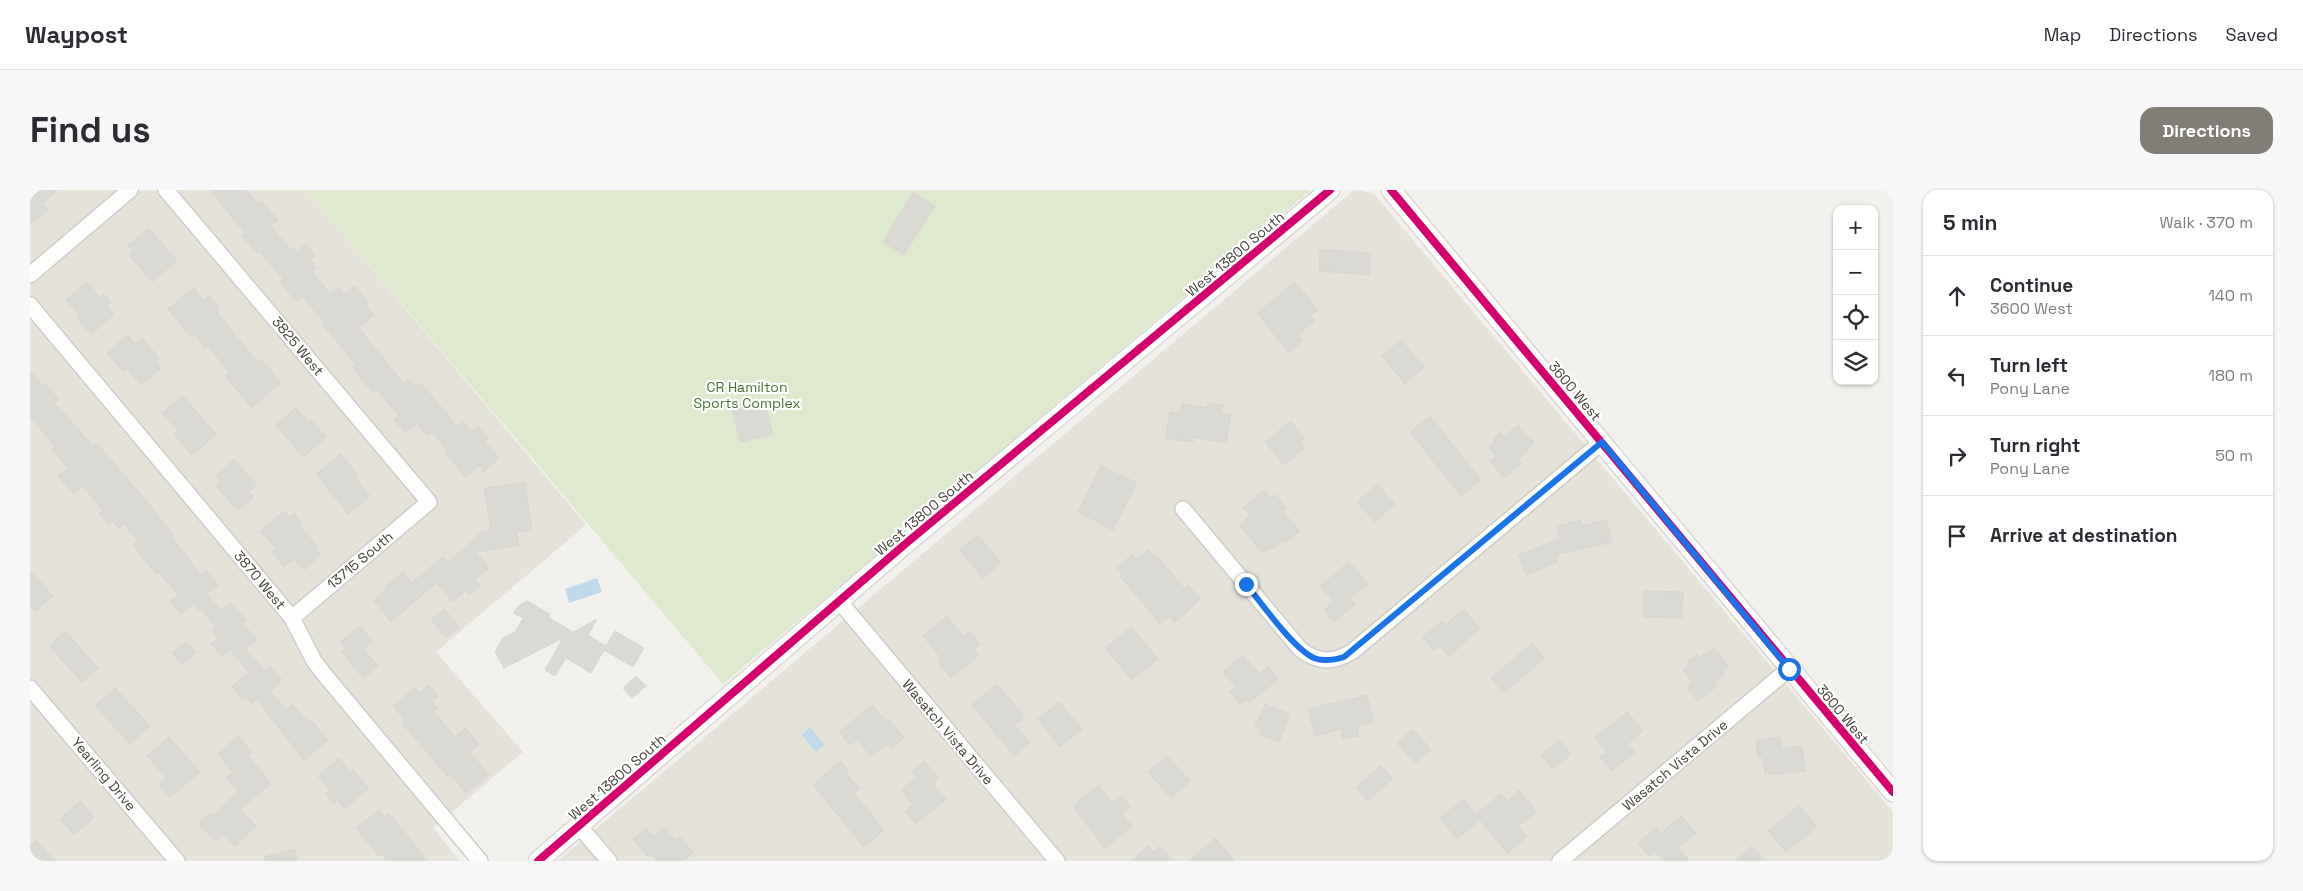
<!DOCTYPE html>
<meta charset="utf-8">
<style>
:root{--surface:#fff;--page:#f7f7f7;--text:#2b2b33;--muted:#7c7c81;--line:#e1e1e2;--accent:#827e77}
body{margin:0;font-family:"Space Grotesk",sans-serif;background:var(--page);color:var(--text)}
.controls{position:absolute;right:15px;top:15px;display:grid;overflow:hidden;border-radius:10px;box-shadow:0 1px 4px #0004}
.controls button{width:45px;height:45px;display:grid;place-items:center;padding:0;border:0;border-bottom:1px solid var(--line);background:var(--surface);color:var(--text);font:25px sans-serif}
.stop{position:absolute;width:15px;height:15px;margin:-11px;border:4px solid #1a73e8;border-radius:50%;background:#fff}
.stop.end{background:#1a73e8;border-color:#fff;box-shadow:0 1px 5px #0008}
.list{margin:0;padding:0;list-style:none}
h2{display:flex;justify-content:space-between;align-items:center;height:65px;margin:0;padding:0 20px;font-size:21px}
h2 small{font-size:16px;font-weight:400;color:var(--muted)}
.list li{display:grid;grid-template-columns:32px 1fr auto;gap:15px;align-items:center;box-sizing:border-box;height:80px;padding:0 20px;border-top:1px solid var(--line)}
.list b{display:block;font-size:19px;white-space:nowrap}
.list p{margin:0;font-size:16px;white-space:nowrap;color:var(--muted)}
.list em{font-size:16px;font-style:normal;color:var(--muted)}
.icon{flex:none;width:28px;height:28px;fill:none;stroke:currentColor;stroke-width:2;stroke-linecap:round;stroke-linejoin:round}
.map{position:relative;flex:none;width:1863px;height:671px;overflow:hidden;border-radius:15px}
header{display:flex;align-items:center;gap:30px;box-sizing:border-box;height:70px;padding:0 25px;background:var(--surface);border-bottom:1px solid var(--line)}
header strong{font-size:24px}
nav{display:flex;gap:28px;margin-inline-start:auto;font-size:18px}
.intro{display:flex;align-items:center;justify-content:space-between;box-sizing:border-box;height:120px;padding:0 30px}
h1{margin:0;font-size:35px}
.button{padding:12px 22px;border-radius:15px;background:var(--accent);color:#fff;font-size:18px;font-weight:700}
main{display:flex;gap:30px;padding:0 30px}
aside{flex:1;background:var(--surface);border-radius:15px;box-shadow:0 1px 4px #0004}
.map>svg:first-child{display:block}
.residential{fill:#e5e2da}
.green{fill:#dee9ce}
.water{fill:#c0daeb}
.building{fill:#dbd9d4;stroke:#d9d7d2}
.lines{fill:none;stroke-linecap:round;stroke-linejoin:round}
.minor-casing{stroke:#cfcdca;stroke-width:18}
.tertiary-casing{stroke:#cfcdca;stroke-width:21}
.minor{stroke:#fdfdfc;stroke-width:15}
.tertiary{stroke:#fdfdfc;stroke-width:19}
.cycleway-casing{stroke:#fff;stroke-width:11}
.cycleway{stroke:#d6006c;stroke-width:8}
.route{stroke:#1a73e8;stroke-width:6}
.labels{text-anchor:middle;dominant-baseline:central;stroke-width:4.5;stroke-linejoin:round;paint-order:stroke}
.street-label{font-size:14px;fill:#474138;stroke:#fff}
.park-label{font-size:14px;fill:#497430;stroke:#fff}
</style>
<header>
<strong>Waypost</strong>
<nav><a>Map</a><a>Directions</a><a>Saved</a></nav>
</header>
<div class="intro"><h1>Find us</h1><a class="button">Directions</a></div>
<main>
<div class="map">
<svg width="1863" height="671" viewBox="0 0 1863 671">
<rect width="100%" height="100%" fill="#f1f0ec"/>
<!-- residential -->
<g class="residential">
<path d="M 0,0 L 276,0 L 556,335 L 406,462 L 493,562 L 403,638 L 430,671 L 0,671 Z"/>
<path d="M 1330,0 L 1345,5 L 1863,622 L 1863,671 L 528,671 L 1323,1 Z"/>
</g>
<!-- green -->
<path class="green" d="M 276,0 L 1281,0 L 693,494 Z"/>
<!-- water -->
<g class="water">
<path d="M 567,388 L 572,402 L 539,413 L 535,399 Z"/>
<path d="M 780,537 L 795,555 L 786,562 L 772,545 Z"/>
</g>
<!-- building -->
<g class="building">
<path d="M 0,0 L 27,0 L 13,13 L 18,19 L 0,35 Z"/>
<path d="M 180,0 L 216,0 L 228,14 L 232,11 L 248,30 L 241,36 L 260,59 L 262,57 L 267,62 L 276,54 L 285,66 L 280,70 L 286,78 L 282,81 L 300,104 L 309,97 L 315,104 L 325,96 L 339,114 L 336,116 L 344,125 L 329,138 L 374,194 L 379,189 L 386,197 L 391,193 L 427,236 L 433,231 L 442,242 L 449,236 L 459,248 L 455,252 L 469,268 L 452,283 L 451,274 L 435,287 L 416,263 L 418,261 L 402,242 L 397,246 L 387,233 L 375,243 L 364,230 L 369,226 L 347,200 L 343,203 L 323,178 L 326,175 L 292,134 L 294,132 L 272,106 L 266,111 L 250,92 L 253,89 L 229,61 L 227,63 L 211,45 L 214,42 Z"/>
<path d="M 883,2 L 905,16 L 874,65 L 853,52 Z"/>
<path d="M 119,38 L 147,71 L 122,92 L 99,65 L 103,61 L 98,55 Z"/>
<path d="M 1290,59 L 1341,63 L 1339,85 L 1289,81 Z"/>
<path d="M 57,92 L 70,107 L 74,104 L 81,112 L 77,116 L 84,125 L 61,144 L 46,127 L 49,124 L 36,110 Z"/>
<path d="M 1265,92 L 1288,120 L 1280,126 L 1284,131 L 1268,145 L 1273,151 L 1259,163 L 1227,123 Z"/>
<path d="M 164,98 L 173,110 L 179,105 L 190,119 L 187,122 L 206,146 L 228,172 L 231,169 L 251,192 L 222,218 L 195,186 L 199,182 L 178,156 L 175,158 L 164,143 L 160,146 L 138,119 Z"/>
<path d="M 98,145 L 105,154 L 112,148 L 129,168 L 125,171 L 131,178 L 111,195 L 97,179 L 93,182 L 77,163 Z"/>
<path d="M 1371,150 L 1394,177 L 1375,194 L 1352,166 Z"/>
<path d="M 0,181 L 12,195 L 14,193 L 29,209 L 25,213 L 63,256 L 67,253 L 118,313 L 143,344 L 141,346 L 171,385 L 176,381 L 188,395 L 177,404 L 191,421 L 201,413 L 217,431 L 213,434 L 227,450 L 216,459 L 235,481 L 240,477 L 252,490 L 240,501 L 256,520 L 263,514 L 278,532 L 281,530 L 298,550 L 274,570 L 227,510 L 222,514 L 216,508 L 213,510 L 202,497 L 219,482 L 200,460 L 192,466 L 181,453 L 188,448 L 182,440 L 186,437 L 171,419 L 169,421 L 163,414 L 151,424 L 140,411 L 148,405 L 129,383 L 127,385 L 103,356 L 108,351 L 94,334 L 89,338 L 83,331 L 79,335 L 69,323 L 73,320 L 52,296 L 43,304 L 28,286 L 38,278 L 22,259 L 25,256 L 0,227 Z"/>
<path d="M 153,206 L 186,244 L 162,265 L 144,244 L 148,241 L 132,223 Z"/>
<path d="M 735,212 L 743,244 L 710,252 L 702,220 Z"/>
<path d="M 1152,213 L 1177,218 L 1178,213 L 1193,215 L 1191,223 L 1201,225 L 1196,253 L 1164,247 L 1163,252 L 1135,248 L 1140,222 L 1150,223 Z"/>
<path d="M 266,218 L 279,232 L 281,230 L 296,247 L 273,267 L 246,235 Z"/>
<path d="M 1400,226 L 1451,290 L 1431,306 L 1380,242 Z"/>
<path d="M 1261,231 L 1275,248 L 1271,252 L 1275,258 L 1254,275 L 1235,252 Z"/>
<path d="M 1488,235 L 1504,253 L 1489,269 L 1492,273 L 1474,288 L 1460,271 L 1466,266 L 1458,258 L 1465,252 L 1463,249 L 1471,242 L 1475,246 Z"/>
<path d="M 311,264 L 328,285 L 325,287 L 340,306 L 318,324 L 286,284 Z"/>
<path d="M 204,269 L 227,295 L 219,302 L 223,308 L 208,321 L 186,296 L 191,292 L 186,285 Z"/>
<path d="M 1071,276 L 1107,293 L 1083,340 L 1048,322 Z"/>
<path d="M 495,292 L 502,340 L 487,342 L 489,355 L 446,362 L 459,378 L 445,390 L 450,396 L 439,405 L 435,401 L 423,412 L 406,393 L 361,432 L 344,411 L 357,399 L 355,397 L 373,382 L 382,393 L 413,367 L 418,372 L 448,346 L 447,343 L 461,340 L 454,298 Z"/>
<path d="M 1347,294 L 1365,314 L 1345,332 L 1327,312 Z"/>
<path d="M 1234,300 L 1241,308 L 1245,304 L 1256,318 L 1252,321 L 1270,341 L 1255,354 L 1253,350 L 1242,360 L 1240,357 L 1233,363 L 1209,335 L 1220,325 L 1213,318 Z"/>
<path d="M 254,321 L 259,327 L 264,323 L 271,332 L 269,335 L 287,356 L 285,358 L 291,365 L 274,380 L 264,369 L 254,377 L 242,362 L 246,359 L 230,341 Z"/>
<path d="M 1551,330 L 1552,336 L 1576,330 L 1582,352 L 1525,365 L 1528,372 L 1496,385 L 1488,365 L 1530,349 L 1527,336 Z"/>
<path d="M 948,345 L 971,373 L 953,388 L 930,360 Z"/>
<path d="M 1118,360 L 1124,367 L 1126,365 L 1154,398 L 1158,395 L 1170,409 L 1145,433 L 1139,426 L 1130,434 L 1090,386 L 1092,383 L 1087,377 L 1102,365 L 1106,369 Z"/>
<path d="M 1319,372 L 1338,394 L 1320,408 L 1325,414 L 1304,432 L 1294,420 L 1304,411 L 1290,396 Z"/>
<path d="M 0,380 L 23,406 L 5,422 L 0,416 Z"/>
<path d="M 1614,401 L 1653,402 L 1652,428 L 1614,427 Z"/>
<path d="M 497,411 L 520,424 L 518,427 L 543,442 L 567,429 L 558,445 L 576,456 L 585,441 L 614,458 L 603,477 L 574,460 L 561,483 L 536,468 L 525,486 L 515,480 L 533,448 L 474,478 L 465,461 L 473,448 L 485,442 L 493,428 L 484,423 L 488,416 Z"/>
<path d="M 414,419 L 429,437 L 416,448 L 401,429 Z"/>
<path d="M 1434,419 L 1450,439 L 1419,466 L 1410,456 L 1404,461 L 1392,447 L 1412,431 L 1415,435 Z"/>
<path d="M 917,426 L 934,447 L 940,442 L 950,454 L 944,460 L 949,465 L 921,488 L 907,471 L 911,468 L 893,446 Z"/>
<path d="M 330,436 L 343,451 L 333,459 L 348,476 L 333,488 L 312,462 L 316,459 L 310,452 Z"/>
<path d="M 1101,437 L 1128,469 L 1102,490 L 1075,458 Z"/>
<path d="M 35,441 L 68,478 L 52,492 L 19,456 Z"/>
<path d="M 156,451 L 166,463 L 152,475 L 142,463 Z"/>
<path d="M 1502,453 L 1514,468 L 1474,503 L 1461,488 Z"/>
<path d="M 1684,458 L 1699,477 L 1692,482 L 1694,485 L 1684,492 L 1687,496 L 1668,511 L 1657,497 L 1663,492 L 1653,480 L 1660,474 L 1658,471 L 1667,464 L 1670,468 Z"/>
<path d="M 1213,465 L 1229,484 L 1238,477 L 1249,489 L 1219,513 L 1216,509 L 1210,514 L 1200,502 L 1206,497 L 1193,482 Z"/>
<path d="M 606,486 L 616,496 L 602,508 L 593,498 Z"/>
<path d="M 967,494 L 995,527 L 985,535 L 1000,553 L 984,566 L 942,515 Z"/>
<path d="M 399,495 L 408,506 L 402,511 L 408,518 L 403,521 L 425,547 L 435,538 L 449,554 L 440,562 L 459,585 L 436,603 L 420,584 L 417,586 L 372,533 L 375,530 L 363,516 L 385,498 L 389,503 Z"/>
<path d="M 85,498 L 120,536 L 100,554 L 65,516 Z"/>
<path d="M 1337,505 L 1344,532 L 1327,537 L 1329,546 L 1313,549 L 1311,539 L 1285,546 L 1278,519 Z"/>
<path d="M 1029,512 L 1052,539 L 1030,557 L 1008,529 Z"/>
<path d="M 1235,514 L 1260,524 L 1249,552 L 1230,545 L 1231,540 L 1225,537 Z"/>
<path d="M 842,515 L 856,531 L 858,529 L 874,547 L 861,559 L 856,554 L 841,566 L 827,550 L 820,555 L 809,542 Z"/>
<path d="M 1597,522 L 1613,541 L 1598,554 L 1605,562 L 1582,581 L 1570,567 L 1577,562 L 1565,548 Z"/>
<path d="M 1383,539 L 1401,560 L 1385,573 L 1367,553 Z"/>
<path d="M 208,546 L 222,562 L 218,565 L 241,594 L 210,619 L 226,636 L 205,657 L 192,644 L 186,651 L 168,634 L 180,622 L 184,625 L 208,601 L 196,587 L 203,582 L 188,564 Z"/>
<path d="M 139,547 L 170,582 L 140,607 L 129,594 L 136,588 L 117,566 Z"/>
<path d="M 1751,547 L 1752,558 L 1772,556 L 1775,581 L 1743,585 L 1743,583 L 1735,584 L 1733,567 L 1728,568 L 1726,550 Z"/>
<path d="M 1529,550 L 1541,565 L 1523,579 L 1511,565 Z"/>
<path d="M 1137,566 L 1160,591 L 1141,608 L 1118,582 Z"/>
<path d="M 309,568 L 321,582 L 323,580 L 339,598 L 315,619 L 308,610 L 304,614 L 295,604 L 300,600 L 288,586 Z"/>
<path d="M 810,571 L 818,580 L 815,582 L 830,599 L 824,603 L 854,640 L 834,657 L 783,595 Z"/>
<path d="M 894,571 L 909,589 L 903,594 L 916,609 L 886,634 L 875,621 L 883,614 L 871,600 L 887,587 L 881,581 Z"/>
<path d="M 1351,576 L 1363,589 L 1337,611 L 1326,597 Z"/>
<path d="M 1068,595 L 1082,613 L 1091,605 L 1101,616 L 1092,624 L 1102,636 L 1075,659 L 1043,616 Z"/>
<path d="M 1489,600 L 1507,622 L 1489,636 L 1497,647 L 1477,663 L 1450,630 L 1427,649 L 1410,628 L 1433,609 L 1446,624 L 1471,604 L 1477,611 Z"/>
<path d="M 50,611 L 64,627 L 44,645 L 30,629 Z"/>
<path d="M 1769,615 L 1787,637 L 1756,662 L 1738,641 Z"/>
<path d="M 349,620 L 355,627 L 359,623 L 398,671 L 357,671 L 351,664 L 349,666 L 326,638 Z"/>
<path d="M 1651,626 L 1666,643 L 1648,658 L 1659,671 L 1633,671 L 1625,661 L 1619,666 L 1608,653 L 1626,637 L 1631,643 Z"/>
<path d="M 634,637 L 645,650 L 649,646 L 663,663 L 654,671 L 627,671 L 621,665 L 618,667 L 603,649 L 616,638 L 624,646 Z"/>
<path d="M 1185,648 L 1205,671 L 1158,671 Z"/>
<path d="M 6,650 L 25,671 L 0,671 L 0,655 Z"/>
<path d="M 1118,656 L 1123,662 L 1130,656 L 1143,671 L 1101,671 Z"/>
<path d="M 1722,656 L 1735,671 L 1705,671 Z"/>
<path d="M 265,659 L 268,671 L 234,671 L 234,667 Z"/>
</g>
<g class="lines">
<!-- minor casing -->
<g class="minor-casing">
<g id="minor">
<path d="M 136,0 L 399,312 L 262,428"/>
<path d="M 0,85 L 100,0"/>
<path d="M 0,115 L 262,428 L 284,471 L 294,484 L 450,671"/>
<path d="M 1153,319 L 1271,460 C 1289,473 1304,473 1323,461 L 1572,252"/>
<path d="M 810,412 L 1027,671"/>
<path d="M 0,498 L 147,671"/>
<path d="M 549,636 L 579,671"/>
<path d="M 1530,671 L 1759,479"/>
</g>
</g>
<!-- tertiary casing -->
<g class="tertiary-casing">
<g id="tertiary">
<path d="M 1361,0 L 1863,602"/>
<path d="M 508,671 L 874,355 L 1300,0"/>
</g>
</g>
<!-- minor -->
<use href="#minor" class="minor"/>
<!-- tertiary -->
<use href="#tertiary" class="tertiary"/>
<!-- cycleway casing -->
<g class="cycleway-casing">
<g id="cycleway">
<path d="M 1361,0 L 1863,602"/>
<path d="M 508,671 L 874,355 L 1300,0"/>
</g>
</g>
<!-- cycleway -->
<use href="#cycleway" class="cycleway"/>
</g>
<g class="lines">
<!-- route -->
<path class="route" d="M 1216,394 C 1232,414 1263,458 1284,468 C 1294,472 1304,470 1314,467 L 1572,252 L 1759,479"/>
</g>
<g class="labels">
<!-- street labels -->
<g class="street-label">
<text transform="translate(1205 64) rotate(-40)">West 13800 South</text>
<text transform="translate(268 156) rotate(50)">3825 West</text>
<text transform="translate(1545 201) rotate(50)">3600 West</text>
<text transform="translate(894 323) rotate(-40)">West 13800 South</text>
<text transform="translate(330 370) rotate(-40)">13715 South</text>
<text transform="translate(230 390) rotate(50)">3870 West</text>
<text transform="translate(1813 524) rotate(50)">3600 West</text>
<text transform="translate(918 542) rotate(50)">Wasatch Vista Drive</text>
<text transform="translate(1645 575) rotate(-40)">Wasatch Vista Drive</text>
<text transform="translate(74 584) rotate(50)">Yearling Drive</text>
<text transform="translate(587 587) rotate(-41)">West 13800 South</text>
</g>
<!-- park labels -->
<g class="park-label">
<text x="717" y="197">CR Hamilton<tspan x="717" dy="16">Sports Complex</tspan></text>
</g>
</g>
</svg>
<div class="controls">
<button>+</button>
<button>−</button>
<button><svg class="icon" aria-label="locate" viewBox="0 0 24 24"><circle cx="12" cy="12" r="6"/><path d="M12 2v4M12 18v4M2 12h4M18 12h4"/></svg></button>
<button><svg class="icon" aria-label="layers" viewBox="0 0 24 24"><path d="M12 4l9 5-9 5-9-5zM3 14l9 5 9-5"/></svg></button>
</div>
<div class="stop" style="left:1759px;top:479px"></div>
<div class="stop end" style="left:1216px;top:394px"></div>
</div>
<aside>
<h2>5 min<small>Walk · 370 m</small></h2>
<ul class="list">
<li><svg class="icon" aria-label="ahead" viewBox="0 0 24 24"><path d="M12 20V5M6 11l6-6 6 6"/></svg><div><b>Continue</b><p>3600 West</p></div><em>140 m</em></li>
<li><svg class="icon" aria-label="left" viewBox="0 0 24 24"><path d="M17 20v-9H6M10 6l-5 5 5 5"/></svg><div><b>Turn left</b><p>Pony Lane</p></div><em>180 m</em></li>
<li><svg class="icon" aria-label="right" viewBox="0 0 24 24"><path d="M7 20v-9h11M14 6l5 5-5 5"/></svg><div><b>Turn right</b><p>Pony Lane</p></div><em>50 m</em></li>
<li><svg class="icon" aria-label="arrive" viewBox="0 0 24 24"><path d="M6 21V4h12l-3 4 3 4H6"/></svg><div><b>Arrive at destination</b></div></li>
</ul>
</aside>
</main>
